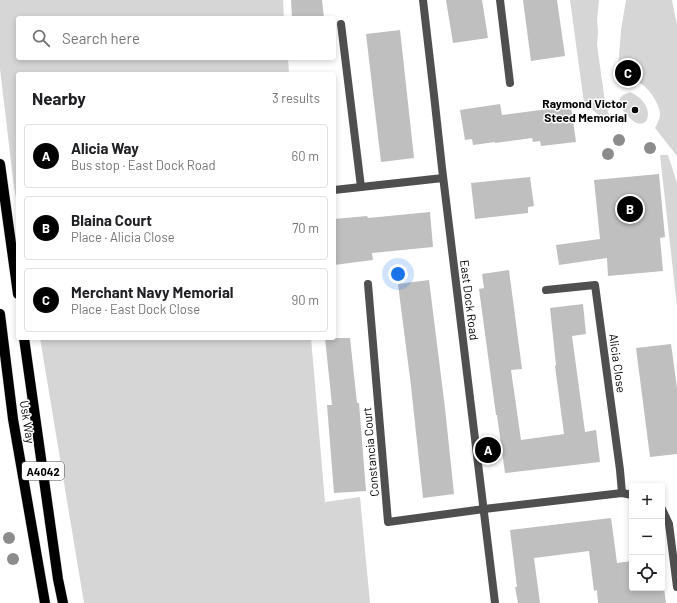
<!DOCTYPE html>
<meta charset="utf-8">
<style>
:root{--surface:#fff;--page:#f6f6f6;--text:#202124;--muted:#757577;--line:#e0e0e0;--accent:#000}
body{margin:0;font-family:Barlow,sans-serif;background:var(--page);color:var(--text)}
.controls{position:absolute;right:12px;bottom:12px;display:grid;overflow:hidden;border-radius:4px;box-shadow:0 2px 6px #0003}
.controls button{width:36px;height:36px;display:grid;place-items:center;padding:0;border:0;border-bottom:1px solid var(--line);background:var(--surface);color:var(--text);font:20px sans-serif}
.you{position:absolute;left:398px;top:274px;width:14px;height:14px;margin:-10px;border:3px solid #fff;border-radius:50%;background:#1a73e8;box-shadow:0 0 0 6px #1a73e833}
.badge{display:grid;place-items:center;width:26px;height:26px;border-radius:50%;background:var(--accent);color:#fff;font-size:13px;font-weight:700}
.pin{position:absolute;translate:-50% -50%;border:2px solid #fff;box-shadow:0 1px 4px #0006}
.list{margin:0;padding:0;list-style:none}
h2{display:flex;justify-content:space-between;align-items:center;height:52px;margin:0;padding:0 16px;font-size:17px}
h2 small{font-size:13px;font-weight:400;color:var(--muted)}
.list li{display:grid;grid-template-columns:26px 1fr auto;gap:12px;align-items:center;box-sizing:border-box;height:64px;margin:0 8px 8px;padding:0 8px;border:1px solid var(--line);border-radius:4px}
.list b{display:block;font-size:15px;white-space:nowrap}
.list p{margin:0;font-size:13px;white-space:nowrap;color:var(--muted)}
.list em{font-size:13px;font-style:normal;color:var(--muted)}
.icon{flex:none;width:22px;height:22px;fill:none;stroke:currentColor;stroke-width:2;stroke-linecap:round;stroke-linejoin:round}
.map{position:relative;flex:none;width:677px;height:603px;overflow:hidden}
.search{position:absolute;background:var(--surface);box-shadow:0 2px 6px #0003;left:16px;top:16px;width:320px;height:44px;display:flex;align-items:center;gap:10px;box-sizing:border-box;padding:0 14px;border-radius:4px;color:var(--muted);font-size:15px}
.panel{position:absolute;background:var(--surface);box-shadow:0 2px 6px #0003;left:16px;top:72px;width:320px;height:268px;border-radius:4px}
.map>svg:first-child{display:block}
.green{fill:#d6d6d6}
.building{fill:#bfbfbf}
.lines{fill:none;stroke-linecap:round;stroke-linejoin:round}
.primary-casing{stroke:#dbdbdb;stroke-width:11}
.minor{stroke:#4f4f4f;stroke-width:8}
.primary{stroke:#000;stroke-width:10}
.tree{fill:#8c8c8c}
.poi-dot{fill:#000;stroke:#fff;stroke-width:1.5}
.labels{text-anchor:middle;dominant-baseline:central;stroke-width:3;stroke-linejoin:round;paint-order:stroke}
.shield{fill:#fff;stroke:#4c4c4c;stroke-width:1}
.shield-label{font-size:11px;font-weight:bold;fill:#000}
.poi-label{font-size:12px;font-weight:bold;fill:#000;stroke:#fff;text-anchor:end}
.street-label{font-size:12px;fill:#000;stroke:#fff}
</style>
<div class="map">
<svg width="677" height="603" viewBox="0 0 677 603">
<rect width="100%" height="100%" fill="#fff"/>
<!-- green -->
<g class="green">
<path d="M 0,0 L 283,0 L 284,18 L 18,18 L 18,58 L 288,58 L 289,74 L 18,74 L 18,209 L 14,187 L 0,69 Z"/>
<path d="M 570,0 L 599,0 L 597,20 L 598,32 L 597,45 L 605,102 L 609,115 L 600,116 L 584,103 Z"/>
<path d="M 626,0 L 672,0 L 677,25 L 677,156 L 655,128 C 657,124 659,120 660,116 C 661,105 648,86 638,82 C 633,80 629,81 625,81 L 619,74 L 618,68 L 621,30 Z"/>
<path d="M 630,92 C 660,105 648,140 627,115 C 622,110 619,105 620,98 L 623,95 Z"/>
<path d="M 660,155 L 668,155 L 677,183 L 677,306 Z"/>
<path d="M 40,338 L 311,338 L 325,502 L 360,497 L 370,603 L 84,603 Z"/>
</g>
<!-- building -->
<g class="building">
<path d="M 291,0 L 322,0 L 324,18 L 292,18 Z"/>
<path d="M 446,0 L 482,0 L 488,38 L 453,43 Z"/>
<path d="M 523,0 L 557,0 L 565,56 L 531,61 Z"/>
<path d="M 400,30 L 414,158 L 381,162 L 366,34 Z"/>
<path d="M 500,104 L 502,115 L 571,106 L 576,142 L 541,146 L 540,141 L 533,142 L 532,138 L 495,143 L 495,142 L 473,145 L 472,139 L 465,140 L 460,110 Z"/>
<path d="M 659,174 L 665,237 L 660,238 L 663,271 L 608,276 L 607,258 L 559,265 L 556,245 L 600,239 L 594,180 Z"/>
<path d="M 530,177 L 534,206 L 528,207 L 528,213 L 475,219 L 471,183 Z"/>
<path d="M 430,212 L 433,247 L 372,253 L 373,260 L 334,265 L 334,219 L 367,216 L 368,218 Z"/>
<path d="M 509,270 L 522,369 L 511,370 L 521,440 L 564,434 L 555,366 L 556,365 L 550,308 L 583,304 L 586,334 L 572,336 L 585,432 L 596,430 L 600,462 L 505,473 L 497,415 L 496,415 L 479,289 L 484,288 L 482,274 Z"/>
<path d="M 429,280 L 445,408 L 454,494 L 423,498 L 411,386 L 398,284 Z"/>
<path d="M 325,338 L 350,338 L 357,403 L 359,403 L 366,491 L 334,493 L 327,405 L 332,405 Z"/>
<path d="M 671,344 L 677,388 L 677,454 L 650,457 L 636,348 Z"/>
<path d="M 611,518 L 617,563 L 632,561 L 632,588 L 662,588 L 662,573 L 666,603 L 598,603 L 597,590 L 594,591 L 589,551 L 534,558 L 540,603 L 518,603 L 515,587 L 517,587 L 510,530 Z"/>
</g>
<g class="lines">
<!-- primary casing -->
<g class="primary-casing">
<g id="primary">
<path d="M 0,164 L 18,294"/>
<path d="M 0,314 L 13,419 L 45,603"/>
<path d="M 24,338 L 58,579 L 63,603"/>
</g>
</g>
<!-- minor -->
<g class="minor">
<path d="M 423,0 L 434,95 L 442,168 L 495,603"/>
<path d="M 500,0 L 510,83"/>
<path d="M 341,24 L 361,187"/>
<path d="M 334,190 L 443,178"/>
<path d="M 368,284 L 388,522 L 484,509 L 622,493 L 632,495"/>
<path d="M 546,290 L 595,285 L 620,470 L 622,493"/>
<path d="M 662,509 L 669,524 L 677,587"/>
</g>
<!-- primary -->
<use href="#primary" class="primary"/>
</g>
<!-- trees -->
<g class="tree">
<circle cx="619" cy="140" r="6"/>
<circle cx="650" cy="148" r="6"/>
<circle cx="608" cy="154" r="6"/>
<circle cx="9" cy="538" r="6"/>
<circle cx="13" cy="559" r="6"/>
</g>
<!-- markers -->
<circle class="poi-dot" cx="635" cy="110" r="4"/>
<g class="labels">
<!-- shield labels -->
<rect class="shield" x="22" y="462" width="42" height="18" rx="3"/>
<g class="shield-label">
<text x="43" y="471">A4042</text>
</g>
<!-- poi labels -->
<g class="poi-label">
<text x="627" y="103">Raymond Victor<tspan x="627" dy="14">Steed Memorial</tspan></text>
</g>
<!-- street labels -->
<g class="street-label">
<text transform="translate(470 300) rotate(83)">East Dock Road</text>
<text transform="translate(618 363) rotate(82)">Alicia Close</text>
<text transform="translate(28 422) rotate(81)">Usk Way</text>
<text transform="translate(370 452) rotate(-95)">Constancia Court</text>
</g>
</g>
</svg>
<div class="controls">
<button>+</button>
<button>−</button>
<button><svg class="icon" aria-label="locate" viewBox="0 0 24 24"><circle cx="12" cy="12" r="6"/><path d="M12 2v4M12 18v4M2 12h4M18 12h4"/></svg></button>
</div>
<div class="you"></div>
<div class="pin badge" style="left:488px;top:450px">A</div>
<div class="pin badge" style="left:630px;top:209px">B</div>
<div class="pin badge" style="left:628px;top:73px">C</div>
<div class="search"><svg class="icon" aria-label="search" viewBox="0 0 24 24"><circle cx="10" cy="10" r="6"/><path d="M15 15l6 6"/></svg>Search here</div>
<section class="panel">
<h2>Nearby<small>3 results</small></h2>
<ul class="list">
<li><span class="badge">A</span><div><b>Alicia Way</b><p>Bus stop · East Dock Road</p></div><em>60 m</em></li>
<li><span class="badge">B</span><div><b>Blaina Court</b><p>Place · Alicia Close</p></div><em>70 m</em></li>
<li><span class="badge">C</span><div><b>Merchant Navy Memorial</b><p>Place · East Dock Close</p></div><em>90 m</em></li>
</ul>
</section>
</div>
